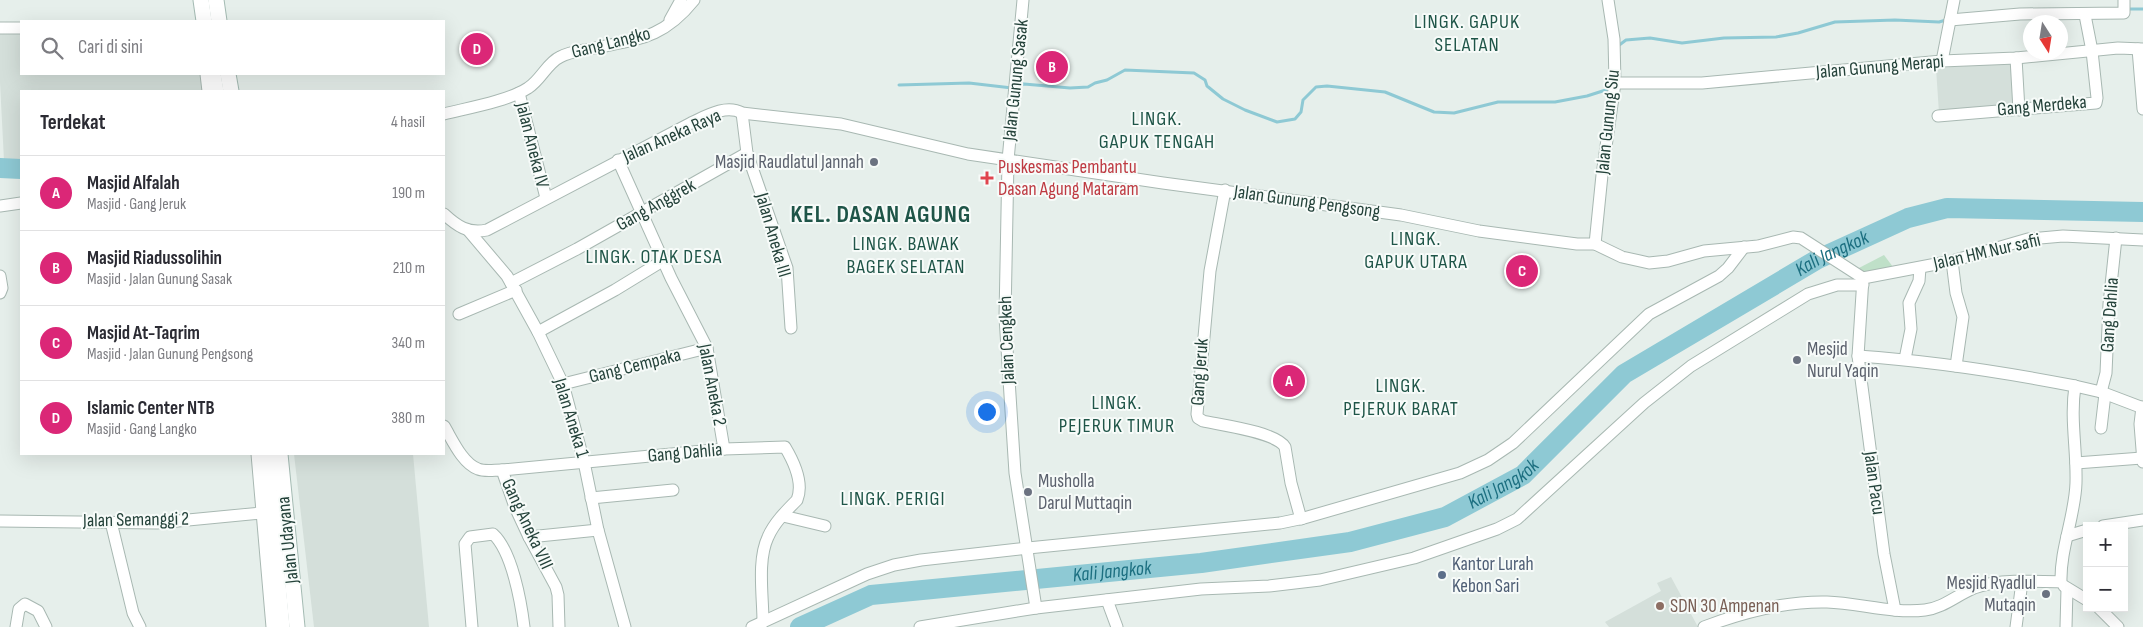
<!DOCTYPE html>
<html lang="id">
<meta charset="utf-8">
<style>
:root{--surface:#fff;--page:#f2f2f3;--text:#2b2b33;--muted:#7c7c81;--line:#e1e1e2;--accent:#db2777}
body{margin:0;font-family:"Sofia Sans Condensed",sans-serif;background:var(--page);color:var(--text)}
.controls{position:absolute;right:15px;bottom:15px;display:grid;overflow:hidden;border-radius:0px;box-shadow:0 5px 20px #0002}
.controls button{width:45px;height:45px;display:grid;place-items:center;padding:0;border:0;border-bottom:1px solid var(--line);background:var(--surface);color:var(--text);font:25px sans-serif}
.compass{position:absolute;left:2023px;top:15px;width:45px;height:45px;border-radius:50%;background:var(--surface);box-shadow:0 5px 20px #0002;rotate:168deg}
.you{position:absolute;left:986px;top:411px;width:18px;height:18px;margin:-12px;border:4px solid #fff;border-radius:50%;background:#1a73e8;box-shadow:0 0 0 8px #1a73e833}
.badge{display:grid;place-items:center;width:32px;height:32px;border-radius:50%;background:var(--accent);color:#fff;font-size:16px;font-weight:700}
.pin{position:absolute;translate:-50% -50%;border:2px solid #fff;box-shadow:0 1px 5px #0006}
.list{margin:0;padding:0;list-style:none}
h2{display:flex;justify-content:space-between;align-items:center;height:65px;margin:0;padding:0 20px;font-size:21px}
h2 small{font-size:16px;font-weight:400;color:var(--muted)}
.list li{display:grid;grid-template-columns:32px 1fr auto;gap:15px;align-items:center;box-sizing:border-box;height:75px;padding:0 20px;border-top:1px solid var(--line)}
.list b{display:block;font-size:19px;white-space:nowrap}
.list p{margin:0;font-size:16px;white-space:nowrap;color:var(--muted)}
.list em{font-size:16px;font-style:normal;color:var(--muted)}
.icon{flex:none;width:28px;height:28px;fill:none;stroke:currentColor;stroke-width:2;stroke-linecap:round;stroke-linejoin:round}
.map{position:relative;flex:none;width:2143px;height:627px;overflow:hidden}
.search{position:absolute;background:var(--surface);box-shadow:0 5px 20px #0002;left:20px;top:20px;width:425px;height:55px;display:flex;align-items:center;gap:12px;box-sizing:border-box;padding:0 18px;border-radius:0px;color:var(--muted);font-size:19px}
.panel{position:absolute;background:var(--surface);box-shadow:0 5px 20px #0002;left:20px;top:90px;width:425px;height:365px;border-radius:0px}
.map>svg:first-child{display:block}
.built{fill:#d4dfda}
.park{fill:#bfe0c8}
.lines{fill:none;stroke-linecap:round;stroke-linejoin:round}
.stream{stroke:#8ec9d4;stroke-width:3}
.river{stroke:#8ec9d4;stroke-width:20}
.street-casing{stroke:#a8b8b2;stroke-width:13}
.secondary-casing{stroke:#a4bbb3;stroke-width:17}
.street{stroke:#fff;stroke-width:11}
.secondary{stroke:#fff;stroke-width:15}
.worship-dot{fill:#6b7280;stroke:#f7fbf9;stroke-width:2}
.health-dot{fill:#e0444e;stroke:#f7fbf9;stroke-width:2}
.service-dot{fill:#5c6f8a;stroke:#f7fbf9;stroke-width:2}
.education-dot{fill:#8d6e63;stroke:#f7fbf9;stroke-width:2}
.labels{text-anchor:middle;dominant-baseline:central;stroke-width:4;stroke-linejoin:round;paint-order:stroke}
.street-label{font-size:19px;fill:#24423a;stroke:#f7fbf9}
.worship-label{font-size:19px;fill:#5b616d;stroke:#f7fbf9;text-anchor:end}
.health-label{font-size:19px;fill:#be3a42;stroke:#f7fbf9;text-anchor:start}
.service-label{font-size:19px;fill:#4e5e75;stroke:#f7fbf9;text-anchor:start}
.education-label{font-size:19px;fill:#785e54;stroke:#f7fbf9;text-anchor:start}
.neighbourhood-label{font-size:20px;letter-spacing:1px;fill:#1f5548;stroke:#f7fbf9}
.water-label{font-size:20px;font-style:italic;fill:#1c6f80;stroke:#f7fbf9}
.district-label{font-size:24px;font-weight:bold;letter-spacing:1px;fill:#1f5548;stroke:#f7fbf9}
</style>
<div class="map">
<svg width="2143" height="627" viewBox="0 0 2143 627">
<rect width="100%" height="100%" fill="#e6efeb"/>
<!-- built -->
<g class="built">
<path d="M 0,31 L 21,31 L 21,74 L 201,74 L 203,91 L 21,91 L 21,160 L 4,161 L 0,82 Z"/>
<path d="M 2011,63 L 2015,108 L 1939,113 L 1936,68 Z"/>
<path d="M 294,454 L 413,454 L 429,627 L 314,627 Z"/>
<path d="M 1671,577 L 1698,627 L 1609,627 L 1605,622 L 1661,591 L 1657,583 Z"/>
</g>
<!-- park -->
<path class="park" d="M 1884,255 L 1896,271 L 1864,275 L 1857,269 Z"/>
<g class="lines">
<!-- stream -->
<g class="stream">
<path d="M 2126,9 L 2143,9"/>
<path d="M 1618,46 L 1626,40 L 1650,38 L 1682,43 L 1724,38 L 1776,37 L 1798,33 L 1835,22 L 1895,20 L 1939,22 L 1946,20"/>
<path d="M 899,85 L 969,83 L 1012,88 L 1024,84 L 1070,88 L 1088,87 L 1095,83 L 1107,80 L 1125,70 L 1194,73 L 1205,80 L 1207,86 L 1223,99 L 1245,110 L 1277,122 L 1295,119 L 1301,112 L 1303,100 L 1316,87 L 1327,86 L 1385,92 L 1434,112 L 1454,113 L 1498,102 L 1555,102 L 1587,96 L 1612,88"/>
</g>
<!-- river -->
<g class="river">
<path d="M 0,168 L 21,169"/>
<path id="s1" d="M 800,627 L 871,595 L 1201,563 L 1350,542 L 1445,517 L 1523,475 L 1624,374 L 1818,259 L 1908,218 L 1947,208 L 2143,212"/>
</g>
<!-- street casing -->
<g class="street-casing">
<g id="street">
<path d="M 1023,0 L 1008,160 L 1005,317 L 1015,473 L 1036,608"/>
<path d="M 670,20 L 681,0"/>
<path d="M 1950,20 L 2020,14 L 2124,13 L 2124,0"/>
<path d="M 0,28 L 21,28"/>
<path d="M 2138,49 L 2143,109"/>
<path d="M 2016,58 L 2019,110"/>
<path d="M 1942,61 L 1954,0"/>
<path d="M 206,74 L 208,91"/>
<path d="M 1615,83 L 1702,83 L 1942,61 L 2016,58 L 2118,48 L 2143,49"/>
<path d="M 519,93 L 546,198"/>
<path d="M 742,113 L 747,153 L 787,268 L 791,328"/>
<path d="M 444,114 C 468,108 508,101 528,88 C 541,80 547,63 560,57 C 569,52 580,51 590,49 C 636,39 662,40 694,0"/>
<path d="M 1938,116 L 2096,103 L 2097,98 L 2092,51 L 2085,15"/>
<path d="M 618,160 L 671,278 L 707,348 L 724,449"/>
<path d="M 1225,190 L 1210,271 L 1197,414 L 1198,418 L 1203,421 C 1221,425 1276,432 1285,447 L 1291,483 L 1301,519"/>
<path d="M 0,206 L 21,203"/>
<path d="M 444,214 C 457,226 468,234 487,230 L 691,123 C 706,116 726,104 742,113 L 841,124 L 968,154 L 1163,183 L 1401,215 L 1479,231 L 1577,244 L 1595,244 L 1622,257 L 1649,263 L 1668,261 L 1704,251 L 1758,246 L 1793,237 L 1801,238 L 1863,278"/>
<path d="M 468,230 L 507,276 L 538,332 L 563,384 L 584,462 L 598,530 L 625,627"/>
<path d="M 1595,244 L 1602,175 L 1615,83 L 1614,39 L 1608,0"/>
<path d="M 1952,261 L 1956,293 L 1963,317 L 1956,366"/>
<path d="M 0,276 L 2,288 L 0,293"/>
<path d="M 1863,278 L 1858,356 L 1884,554 L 1895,610"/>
<path d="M 1863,278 L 1952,261 L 2028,239 L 2063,236 L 2143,240"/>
<path d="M 511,283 L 577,249 L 747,153"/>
<path d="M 459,314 L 516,290"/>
<path d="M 538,332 L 615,290 L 664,260"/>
<path d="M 1858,356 C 1931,361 2003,372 2075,386"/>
<path d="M 1905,359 L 1911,329 L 1909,303 L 1919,281 L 1920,268"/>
<path d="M 563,384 L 707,348"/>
<path d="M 2101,392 L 2106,373 L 2109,304 L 2116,238"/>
<path d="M 2142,407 L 2140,424 L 2143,462"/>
<path d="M 444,426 C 452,439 462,463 478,469 C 485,472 494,470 502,470 L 515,507 L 529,537 L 556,587 L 558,595 L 559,627"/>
<path d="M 2101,428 L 2105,394"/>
<path d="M 257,454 L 272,627"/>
<path d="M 2076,463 L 2142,458"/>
<path d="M 502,470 L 724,449 L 785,447 C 794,462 804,483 797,500 C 786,511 774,523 768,537 C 757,560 763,596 763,622"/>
<path d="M 591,498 L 673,490"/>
<path d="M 783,516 L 825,526"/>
<path d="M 0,521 L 157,523 L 271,512"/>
<path d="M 111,522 L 133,613 L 140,627"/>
<path d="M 2103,526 L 2143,520"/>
<path d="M 2067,536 L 2087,530"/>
<path d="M 529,537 L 598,530"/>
<path d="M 2064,586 L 2087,600"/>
<path d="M 1107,600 L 1117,627"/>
<path d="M 2099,608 L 2118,627"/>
<path d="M 16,627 L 19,609 L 25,604 L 38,611 L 46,627"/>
<path d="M 472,627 L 465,544 L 470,537 L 493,534 C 512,551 521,602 524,627"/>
<path d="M 752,627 L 867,574 L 894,565 L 921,560 L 1028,548 L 1280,523 L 1304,518 L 1460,473 L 1488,460 L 1513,443 L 1649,314 L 1719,276 L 1728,268 L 1744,247"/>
<path d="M 920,627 L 1036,608 L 1201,589 L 1269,586 L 1320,580 L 1414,558 L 1497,529 L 1517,519 L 1644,403 L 1691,366 L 1808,294 L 1837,285 L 1863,285"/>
<path d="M 1704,627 C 1743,612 1785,601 1827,602 C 1859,603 1893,614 1925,610 C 1943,608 1957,595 1974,588 C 1998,579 2035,581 2061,582 C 2060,549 2075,516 2076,483 C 2077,450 2070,419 2075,386 L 2101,392 L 2143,408"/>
<path d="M 2016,627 L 2022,582"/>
<path d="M 2066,627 L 2067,589"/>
</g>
</g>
<!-- secondary casing -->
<g class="secondary-casing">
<g id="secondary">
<path d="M 201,0 L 204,21"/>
<path d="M 216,0 L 219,21"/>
<path d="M 213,74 L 216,91"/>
<path d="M 228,74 L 231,91"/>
<path d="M 266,454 L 282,627"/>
<path d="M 280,454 L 297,627"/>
</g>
</g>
<!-- street -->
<use href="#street" class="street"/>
<!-- secondary -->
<use href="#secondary" class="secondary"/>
</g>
<!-- markers -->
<g class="worship-dot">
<circle cx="874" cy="162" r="5"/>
<circle cx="1797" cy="360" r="5"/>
<circle cx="1028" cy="492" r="5"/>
<circle cx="2046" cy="594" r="5"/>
</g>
<path class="health-dot" d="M984.5 170.5h5v5h5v5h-5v5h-5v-5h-5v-5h5z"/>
<circle class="service-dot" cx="1442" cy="575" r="5"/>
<circle class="education-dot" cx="1660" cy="606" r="5"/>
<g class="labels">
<!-- street labels -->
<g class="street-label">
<text transform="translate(611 43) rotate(-14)">Gang Langko</text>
<text transform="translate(1880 67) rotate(-5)">Jalan Gunung Merapi</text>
<text transform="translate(1016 80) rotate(-84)">Jalan Gunung Sasak</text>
<text transform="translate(2042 106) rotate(-5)">Gang Merdeka</text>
<text transform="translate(1608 122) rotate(-84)">Jalan Gunung Siu</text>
<text transform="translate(672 136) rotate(-24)">Jalan Aneka Raya</text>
<text transform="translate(532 145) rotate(76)">Jalan Aneka IV</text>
<text transform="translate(1307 202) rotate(8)">Jalan Gunung Pengsong</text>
<text transform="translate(656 205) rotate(-29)">Gang Anggrek</text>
<text transform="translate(773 235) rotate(74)">Jalan Aneka III</text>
<text transform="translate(1987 252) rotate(-13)">Jalan HM Nur safii</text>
<text transform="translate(2110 315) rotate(-86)">Gang Dahlia</text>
<text transform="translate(1007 340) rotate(-92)">Jalan Cengkeh</text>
<text transform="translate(635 366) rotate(-14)">Gang Cempaka</text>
<text transform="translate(1200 372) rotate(-86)">Gang Jeruk</text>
<text transform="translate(712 385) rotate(79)">Jalan Aneka 2</text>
<text transform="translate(571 418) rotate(73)">Jalan Aneka 1</text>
<text transform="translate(685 453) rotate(-5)">Gang Dahlia</text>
<text transform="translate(1874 483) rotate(82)">Jalan Pacu</text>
<text transform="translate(136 520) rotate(-1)">Jalan Semanggi 2</text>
<text transform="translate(527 524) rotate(65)">Gang Aneka VIII</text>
<text transform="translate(288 540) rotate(-96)">Jalan Udayana</text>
</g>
<!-- worship labels -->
<g class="worship-label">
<text x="864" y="162">Masjid Raudlatul Jannah</text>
<text x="1807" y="349" text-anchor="start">Mesjid<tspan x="1807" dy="22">Nurul Yaqin</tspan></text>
<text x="1038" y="481" text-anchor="start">Musholla<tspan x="1038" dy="22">Darul Muttaqin</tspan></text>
<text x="2036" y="583">Mesjid Ryadlul<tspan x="2036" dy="22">Mutaqin</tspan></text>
</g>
<!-- health labels -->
<g class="health-label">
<text x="998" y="167">Puskesmas Pembantu<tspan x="998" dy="22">Dasan Agung Mataram</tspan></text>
</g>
<!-- service labels -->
<g class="service-label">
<text x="1452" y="564">Kantor Lurah<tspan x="1452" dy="22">Kebon Sari</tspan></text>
</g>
<!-- education labels -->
<g class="education-label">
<text x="1670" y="606">SDN 30 Ampenan</text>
</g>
<!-- neighbourhood labels -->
<g class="neighbourhood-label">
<text x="1467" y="22">LINGK. GAPUK<tspan x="1467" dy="23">SELATAN</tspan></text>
<text x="1157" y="119">LINGK.<tspan x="1157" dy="23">GAPUK TENGAH</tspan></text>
<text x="1416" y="239">LINGK.<tspan x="1416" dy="23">GAPUK UTARA</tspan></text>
<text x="906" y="244">LINGK. BAWAK<tspan x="906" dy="23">BAGEK SELATAN</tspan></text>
<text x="654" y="257">LINGK. OTAK DESA</text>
<text x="1401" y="386">LINGK.<tspan x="1401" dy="23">PEJERUK BARAT</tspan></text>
<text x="1117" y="403">LINGK.<tspan x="1117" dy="23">PEJERUK TIMUR</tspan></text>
<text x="893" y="499">LINGK. PERIGI</text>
</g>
<!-- water labels -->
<g class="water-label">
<text stroke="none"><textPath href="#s1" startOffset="1130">Kali Jangkok</textPath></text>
<text stroke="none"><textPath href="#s1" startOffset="725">Kali Jangkok</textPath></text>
<text stroke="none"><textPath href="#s1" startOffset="320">Kali Jangkok</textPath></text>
</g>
<!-- district labels -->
<g class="district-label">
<text x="881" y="214">KEL. DASAN AGUNG</text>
</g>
</g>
</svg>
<div class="controls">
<button>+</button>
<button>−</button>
</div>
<svg class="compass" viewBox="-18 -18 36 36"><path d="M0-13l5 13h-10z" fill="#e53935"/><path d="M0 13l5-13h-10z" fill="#7c7c81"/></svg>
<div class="you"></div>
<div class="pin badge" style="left:1289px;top:381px">A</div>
<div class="pin badge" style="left:1052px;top:67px">B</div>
<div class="pin badge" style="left:1522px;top:271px">C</div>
<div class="pin badge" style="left:477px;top:49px">D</div>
<div class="search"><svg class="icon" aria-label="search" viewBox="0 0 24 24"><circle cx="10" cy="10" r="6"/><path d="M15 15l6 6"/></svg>Cari di sini</div>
<section class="panel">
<h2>Terdekat<small>4 hasil</small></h2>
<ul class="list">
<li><span class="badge">A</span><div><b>Masjid Alfalah</b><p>Masjid · Gang Jeruk</p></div><em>190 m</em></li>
<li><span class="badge">B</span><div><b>Masjid Riadussolihin</b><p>Masjid · Jalan Gunung Sasak</p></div><em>210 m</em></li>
<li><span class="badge">C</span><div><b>Masjid At-Taqrim</b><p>Masjid · Jalan Gunung Pengsong</p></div><em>340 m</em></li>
<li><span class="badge">D</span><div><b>Islamic Center NTB</b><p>Masjid · Gang Langko</p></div><em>380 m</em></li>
</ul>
</section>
</div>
